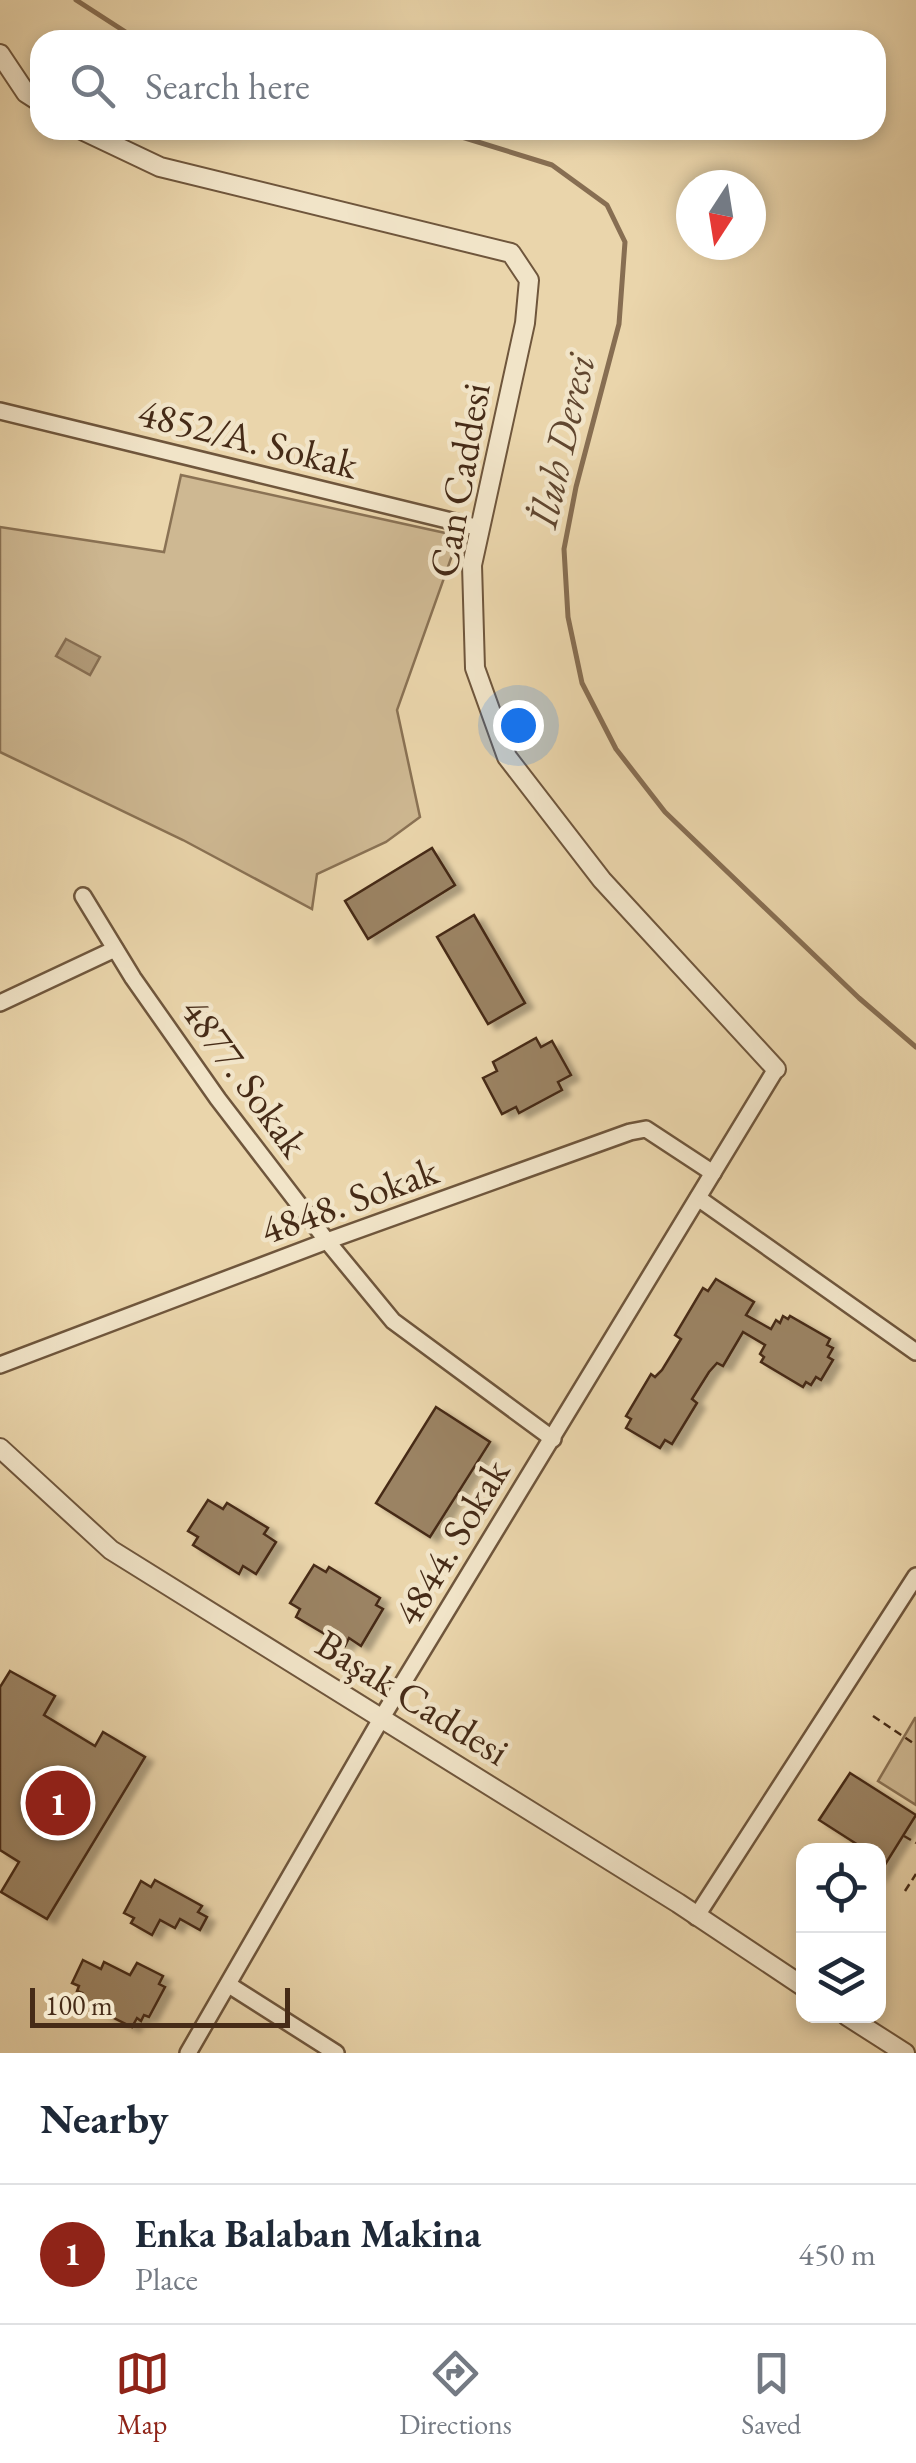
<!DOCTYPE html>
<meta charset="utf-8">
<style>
:root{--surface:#fff;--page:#f6f6f7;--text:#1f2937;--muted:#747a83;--line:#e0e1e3;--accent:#8f2418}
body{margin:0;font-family:"EB Garamond",serif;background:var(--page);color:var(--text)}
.controls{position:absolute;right:30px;bottom:30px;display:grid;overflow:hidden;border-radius:20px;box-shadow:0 5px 15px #0003}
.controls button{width:90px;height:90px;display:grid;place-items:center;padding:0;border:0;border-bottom:2px solid var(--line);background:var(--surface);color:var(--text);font:50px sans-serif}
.compass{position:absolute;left:676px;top:170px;width:90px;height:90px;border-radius:50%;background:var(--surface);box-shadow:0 5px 15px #0003;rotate:192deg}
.scale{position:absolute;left:30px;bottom:25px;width:260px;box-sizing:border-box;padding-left:10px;border:5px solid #462b17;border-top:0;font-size:28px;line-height:35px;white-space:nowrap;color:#462b17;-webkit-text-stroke:8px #f1e4c8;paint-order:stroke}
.you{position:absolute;left:518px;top:725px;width:35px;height:35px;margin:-25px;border:8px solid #fff;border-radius:50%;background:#1a73e8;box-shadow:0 0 0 15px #1a73e833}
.badge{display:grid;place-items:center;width:65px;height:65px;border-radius:50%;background:var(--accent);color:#fff;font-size:32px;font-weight:700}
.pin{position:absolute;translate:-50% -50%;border:5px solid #fff;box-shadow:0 2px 10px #0006}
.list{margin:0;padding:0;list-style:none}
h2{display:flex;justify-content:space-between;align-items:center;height:130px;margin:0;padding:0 40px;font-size:42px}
h2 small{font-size:32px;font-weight:400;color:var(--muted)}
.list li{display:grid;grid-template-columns:65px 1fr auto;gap:30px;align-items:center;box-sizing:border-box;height:140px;padding:0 40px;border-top:2px solid var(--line)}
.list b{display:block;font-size:38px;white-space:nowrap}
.list p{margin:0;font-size:32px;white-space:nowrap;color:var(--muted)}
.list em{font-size:32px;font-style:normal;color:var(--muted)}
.icon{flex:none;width:55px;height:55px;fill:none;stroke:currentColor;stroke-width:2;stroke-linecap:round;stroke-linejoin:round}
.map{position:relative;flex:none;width:916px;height:2053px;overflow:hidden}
.search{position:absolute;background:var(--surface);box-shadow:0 5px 15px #0003;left:30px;right:30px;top:30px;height:110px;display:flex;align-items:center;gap:25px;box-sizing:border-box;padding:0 35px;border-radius:30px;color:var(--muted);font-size:38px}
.sheet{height:270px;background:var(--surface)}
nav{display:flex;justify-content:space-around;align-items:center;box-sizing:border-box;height:140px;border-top:2px solid var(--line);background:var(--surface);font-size:28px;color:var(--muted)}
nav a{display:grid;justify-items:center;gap:5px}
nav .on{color:var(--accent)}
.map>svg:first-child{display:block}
.green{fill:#ceb892;stroke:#8a7254;stroke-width:2.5}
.water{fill:#b29b79;stroke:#876e52;stroke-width:2.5}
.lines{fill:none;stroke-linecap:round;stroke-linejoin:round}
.stream{stroke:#876e52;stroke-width:5}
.building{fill:#9b8364;stroke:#462b17;stroke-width:2.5;filter:url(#shadow)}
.minor-casing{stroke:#6f563c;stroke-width:20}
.tertiary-casing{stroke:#6f563c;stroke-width:22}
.path{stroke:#462b17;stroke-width:2.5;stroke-dasharray:8 5;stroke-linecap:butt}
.minor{stroke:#f1e4c8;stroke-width:15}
.tertiary{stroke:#f1e4c8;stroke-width:18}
.labels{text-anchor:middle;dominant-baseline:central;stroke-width:9;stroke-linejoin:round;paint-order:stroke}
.street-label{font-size:40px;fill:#462b17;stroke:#f1e4c8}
.water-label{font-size:42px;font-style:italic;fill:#614730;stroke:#f1e4c8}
</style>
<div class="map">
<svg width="916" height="2053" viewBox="0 0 916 2053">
<defs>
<filter id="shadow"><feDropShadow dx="8" dy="5" stdDeviation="2.5" flood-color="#0004"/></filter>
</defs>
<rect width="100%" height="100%" fill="#ead5ab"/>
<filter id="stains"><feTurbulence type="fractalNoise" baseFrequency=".002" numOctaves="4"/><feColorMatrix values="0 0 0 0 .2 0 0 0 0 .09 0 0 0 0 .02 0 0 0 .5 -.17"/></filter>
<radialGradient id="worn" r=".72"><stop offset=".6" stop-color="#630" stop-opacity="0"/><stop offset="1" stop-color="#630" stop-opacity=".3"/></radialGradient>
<!-- green -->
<g class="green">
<path d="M 181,475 L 459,536 L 397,710 L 420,817 L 386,842 L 317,874 L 312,909 L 183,840 L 0,752 L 0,527 L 164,552 Z"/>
<path d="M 915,1718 L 916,1718 L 916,1805 L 878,1781 Z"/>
</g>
<!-- water -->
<path class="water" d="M 66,639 L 100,657 L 90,675 L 56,656 Z"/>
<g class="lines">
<!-- stream -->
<g class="stream">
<path d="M 76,0 L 138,40"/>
<path d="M 439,130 L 552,165 L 607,205 L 625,242 L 619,324 L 576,487 L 564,549 L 568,617 L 582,683 L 616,749 L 665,812 L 859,998 L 916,1047"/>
</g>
</g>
<!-- building -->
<g class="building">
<path d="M 432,848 L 455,885 L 368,939 L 345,901 Z"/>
<path d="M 474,915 L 525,1003 L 488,1024 L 437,937 Z"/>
<path d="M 536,1038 L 541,1047 L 552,1041 L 571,1075 L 558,1082 L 562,1090 L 519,1113 L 516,1107 L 502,1114 L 483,1078 L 497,1071 L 493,1062 Z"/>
<path d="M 716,1279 L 754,1302 L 746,1315 L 771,1329 L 776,1320 L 780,1323 L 783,1316 L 788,1319 L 790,1316 L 830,1339 L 827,1345 L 833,1348 L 828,1357 L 833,1360 L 821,1380 L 816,1377 L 811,1385 L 806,1382 L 803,1387 L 761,1362 L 764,1357 L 760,1354 L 765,1345 L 743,1332 L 723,1366 L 717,1363 L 709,1372 L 692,1399 L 697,1403 L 672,1444 L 665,1440 L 660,1448 L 626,1428 L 631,1419 L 626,1416 L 651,1374 L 655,1377 L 662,1370 L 681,1339 L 675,1335 L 703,1288 L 708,1291 Z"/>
<path d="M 436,1407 L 490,1442 L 430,1537 L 376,1503 Z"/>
<path d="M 208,1500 L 223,1509 L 227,1503 L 268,1528 L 264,1534 L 276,1542 L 256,1574 L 243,1566 L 239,1574 L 193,1545 L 198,1537 L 188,1531 Z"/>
<path d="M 314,1565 L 326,1572 L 329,1567 L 380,1598 L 376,1605 L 383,1609 L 361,1646 L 349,1638 L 345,1646 L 296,1617 L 300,1609 L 290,1603 Z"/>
<path d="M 10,1671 L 55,1696 L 44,1715 L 95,1746 L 103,1732 L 145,1757 L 47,1919 L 1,1892 L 19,1862 L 0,1850 L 0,1687 Z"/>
<path d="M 850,1773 L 916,1815 L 878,1876 L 878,1850 L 866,1850 L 819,1820 Z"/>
<path d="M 155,1880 L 202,1906 L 198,1912 L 207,1917 L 200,1930 L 180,1919 L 175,1928 L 160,1920 L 152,1935 L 131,1923 L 134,1918 L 124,1913 L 141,1881 L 151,1887 Z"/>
<path d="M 83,1960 L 101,1969 L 104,1962 L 130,1975 L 137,1963 L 163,1976 L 159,1984 L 165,1987 L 149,2017 L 144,2015 L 141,2021 L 137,2018 L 132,2027 L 78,2000 L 82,1993 L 77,1991 L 79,1986 L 72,1983 Z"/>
</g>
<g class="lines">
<!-- minor casing -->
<g class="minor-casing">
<g id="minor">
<path d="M 0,411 L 480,528"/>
<path d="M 83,896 L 133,978 L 218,1099 L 327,1241 L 393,1321 L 553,1439"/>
<path d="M 0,1003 L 115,949"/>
<path d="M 698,1198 L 916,1352"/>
<path d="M 0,1365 L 327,1241 L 630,1132 L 646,1129 L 713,1173"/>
<path d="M 696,1917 L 916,1576"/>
<path d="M 229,1985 L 336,2053"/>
<path d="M 188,2053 L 381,1719 L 776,1069"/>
</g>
</g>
<!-- tertiary casing -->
<g class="tertiary-casing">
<g id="tertiary">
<path d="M 0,54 L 26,93 L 40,102"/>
<path d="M 82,130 L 160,167 L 511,253 L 529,280 L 525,323 L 472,565 L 475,668 L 507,757 L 602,880 L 776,1069"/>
<path d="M 0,1448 L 111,1550 L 678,1903 L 804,1987"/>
<path d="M 847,2016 L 905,2053"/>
</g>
</g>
<!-- path -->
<g class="path">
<path d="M 873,1716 L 916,1745"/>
<path d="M 904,1836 L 916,1843"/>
<path d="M 905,1891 L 916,1874"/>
</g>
<!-- minor -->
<use href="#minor" class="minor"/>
<!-- tertiary -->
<use href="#tertiary" class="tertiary"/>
</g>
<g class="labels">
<!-- street labels -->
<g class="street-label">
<text transform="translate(248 438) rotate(14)">4852/A. Sokak</text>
<text transform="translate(459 480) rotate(-80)">Can Caddesi</text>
<text transform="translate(245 1077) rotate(54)">4877. Sokak</text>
<text transform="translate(349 1200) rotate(-20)">4848. Sokak</text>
<text transform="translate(451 1542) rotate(-59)">4844. Sokak</text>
<text transform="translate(413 1697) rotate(32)">Başak Caddesi</text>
</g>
<!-- water labels -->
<g class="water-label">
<text transform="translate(561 441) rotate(-77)">İluh Deresi</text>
</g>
</g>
<rect width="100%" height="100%" filter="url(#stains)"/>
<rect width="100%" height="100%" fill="url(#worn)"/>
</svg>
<div class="controls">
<button><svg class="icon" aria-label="locate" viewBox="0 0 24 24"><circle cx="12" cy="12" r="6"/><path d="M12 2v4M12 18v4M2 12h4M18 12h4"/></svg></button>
<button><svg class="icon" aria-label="layers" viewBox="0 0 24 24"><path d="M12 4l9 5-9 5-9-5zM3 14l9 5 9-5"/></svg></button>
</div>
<svg class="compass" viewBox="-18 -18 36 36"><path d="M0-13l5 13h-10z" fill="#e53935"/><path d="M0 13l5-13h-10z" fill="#747a83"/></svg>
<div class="scale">100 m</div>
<div class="you"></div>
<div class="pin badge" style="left:58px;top:1803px">1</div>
<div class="search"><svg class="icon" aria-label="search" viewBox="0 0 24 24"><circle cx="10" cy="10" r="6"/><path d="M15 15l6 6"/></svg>Search here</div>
</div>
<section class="sheet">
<h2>Nearby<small></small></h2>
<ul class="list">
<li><span class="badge">1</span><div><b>Enka Balaban Makina</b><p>Place</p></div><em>450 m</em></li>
</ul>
</section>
<nav>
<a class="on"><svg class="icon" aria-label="map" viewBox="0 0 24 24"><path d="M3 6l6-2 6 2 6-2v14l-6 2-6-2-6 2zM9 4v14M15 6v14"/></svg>Map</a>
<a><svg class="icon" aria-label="directions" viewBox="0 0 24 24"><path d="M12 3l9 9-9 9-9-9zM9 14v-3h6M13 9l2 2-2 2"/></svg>Directions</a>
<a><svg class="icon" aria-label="saved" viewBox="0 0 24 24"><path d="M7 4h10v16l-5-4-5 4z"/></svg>Saved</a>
</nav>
